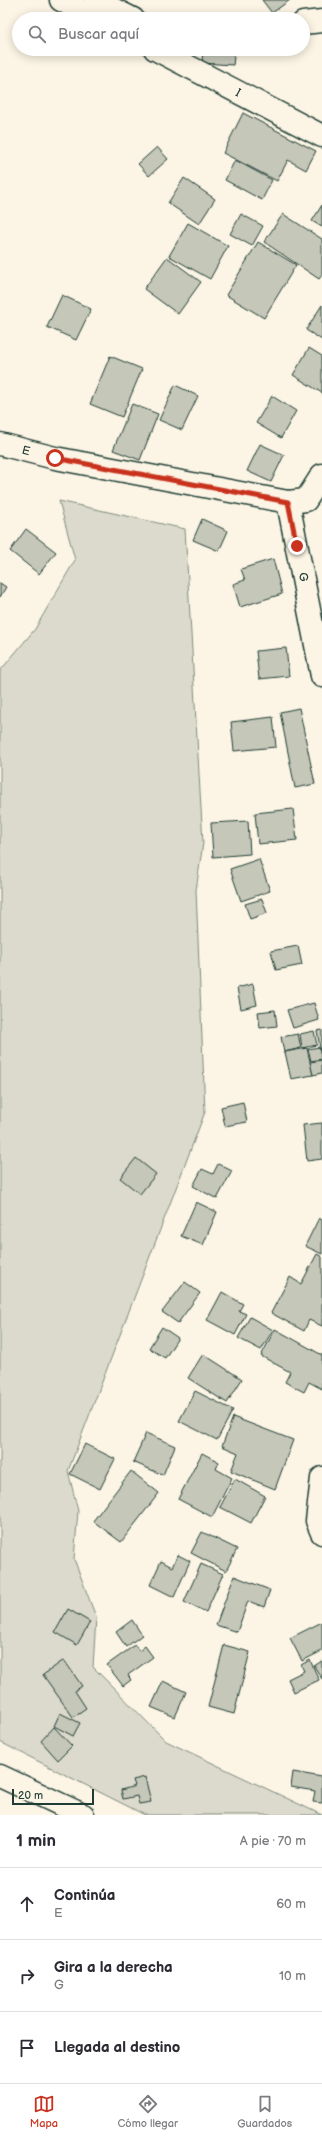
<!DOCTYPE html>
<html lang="es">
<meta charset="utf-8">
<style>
:root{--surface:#fff;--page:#f7f7f7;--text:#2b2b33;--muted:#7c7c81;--line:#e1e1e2;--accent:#c8321e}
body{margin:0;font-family:"Balsamiq Sans",sans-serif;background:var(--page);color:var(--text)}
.scale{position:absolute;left:12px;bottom:10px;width:82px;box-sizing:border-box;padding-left:4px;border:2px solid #1f3d34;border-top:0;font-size:11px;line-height:14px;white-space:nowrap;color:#1f3d34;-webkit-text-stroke:3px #fcf5e5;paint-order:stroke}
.stop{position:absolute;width:12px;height:12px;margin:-9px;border:3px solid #c8321e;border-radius:50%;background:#fff}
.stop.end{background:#c8321e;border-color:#fff;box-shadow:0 1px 4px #0008}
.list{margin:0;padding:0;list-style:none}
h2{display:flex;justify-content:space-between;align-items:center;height:52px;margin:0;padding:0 16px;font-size:17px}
h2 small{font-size:13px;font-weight:400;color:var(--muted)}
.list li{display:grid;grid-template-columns:26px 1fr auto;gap:12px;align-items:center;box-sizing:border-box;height:72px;padding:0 16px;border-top:1px solid var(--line)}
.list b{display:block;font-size:15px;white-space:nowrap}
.list p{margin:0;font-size:13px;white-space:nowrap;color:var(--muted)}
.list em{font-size:13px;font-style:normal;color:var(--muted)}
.icon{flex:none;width:22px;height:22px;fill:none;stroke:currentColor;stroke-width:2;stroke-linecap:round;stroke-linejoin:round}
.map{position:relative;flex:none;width:322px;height:1815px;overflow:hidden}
.search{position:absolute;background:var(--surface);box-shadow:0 2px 10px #0003;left:12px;right:12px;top:12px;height:44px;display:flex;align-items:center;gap:10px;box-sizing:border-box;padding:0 14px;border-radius:22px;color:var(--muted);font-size:15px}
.sheet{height:268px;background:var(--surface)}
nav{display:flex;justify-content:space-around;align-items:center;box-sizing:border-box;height:56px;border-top:1px solid var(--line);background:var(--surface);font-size:11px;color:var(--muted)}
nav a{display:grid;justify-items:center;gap:2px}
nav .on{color:var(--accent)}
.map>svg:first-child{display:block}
.green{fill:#dcdacc;stroke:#7e8c80}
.building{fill:#c5c7b9;stroke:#1f3d34}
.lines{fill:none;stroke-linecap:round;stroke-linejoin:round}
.minor-casing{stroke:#1f3d34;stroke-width:25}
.major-casing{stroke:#1f3d34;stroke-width:25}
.minor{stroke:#fcf5e5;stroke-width:22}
.major{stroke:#fcf5e5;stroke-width:22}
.route{stroke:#c8321e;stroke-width:5}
.labels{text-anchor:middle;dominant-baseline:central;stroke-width:4;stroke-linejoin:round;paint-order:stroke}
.street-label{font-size:12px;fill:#1f3d34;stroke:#fcf5e5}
</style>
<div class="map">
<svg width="322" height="1815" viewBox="0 0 322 1815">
<rect width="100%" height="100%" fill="#fcf5e5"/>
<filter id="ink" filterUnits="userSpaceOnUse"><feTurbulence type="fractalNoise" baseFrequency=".025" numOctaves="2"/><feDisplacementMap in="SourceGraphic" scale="8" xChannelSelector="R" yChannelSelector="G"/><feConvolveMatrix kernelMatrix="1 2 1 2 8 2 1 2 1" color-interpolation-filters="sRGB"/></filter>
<g filter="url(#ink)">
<!-- green -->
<path class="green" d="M 59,501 L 185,529 L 203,843 L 196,890 L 205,1112 L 68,1471 L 78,1511 L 74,1559 L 96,1617 L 93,1667 L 166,1741 L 322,1815 L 145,1815 L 0,1742 L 0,671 L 35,629 L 75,560 Z"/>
<!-- building -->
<g class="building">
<path d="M 262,0 L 290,0 L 272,13 Z"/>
<path d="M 203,49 L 235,49 L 233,65 L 202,63 Z"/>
<path d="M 243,113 L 316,151 L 306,170 L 288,160 L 277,181 L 223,153 Z"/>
<path d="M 157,147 L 168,159 L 149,176 L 138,164 Z"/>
<path d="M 235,160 L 272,180 L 262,200 L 225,180 Z"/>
<path d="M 184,178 L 215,199 L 199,224 L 168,203 Z"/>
<path d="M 322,205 L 322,227 L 312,221 Z"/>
<path d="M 241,214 L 263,226 L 252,246 L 230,234 Z"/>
<path d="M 283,214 L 322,239 L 322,275 L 319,279 L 264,242 Z"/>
<path d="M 188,223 L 228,246 L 210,279 L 169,256 Z"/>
<path d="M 258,242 L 296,265 L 264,318 L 226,295 Z"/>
<path d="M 167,257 L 201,282 L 178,314 L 144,289 Z"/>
<path d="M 62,295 L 91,309 L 76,340 L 47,327 Z"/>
<path d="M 322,305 L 322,340 L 306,330 Z"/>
<path d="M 309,348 L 322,356 L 322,393 L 293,375 Z"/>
<path d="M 110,356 L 142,369 L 122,417 L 90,404 Z"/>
<path d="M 175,385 L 198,396 L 182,430 L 159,420 Z"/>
<path d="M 272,396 L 296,411 L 281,438 L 256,423 Z"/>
<path d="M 132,404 L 158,414 L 140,460 L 113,450 Z"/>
<path d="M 260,444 L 284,455 L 271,482 L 247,471 Z"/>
<path d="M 202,519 L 228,531 L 219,551 L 193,540 Z"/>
<path d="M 26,529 L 56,552 L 39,574 L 10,551 Z"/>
<path d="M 273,559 L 282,594 L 240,607 L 233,584 L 245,580 L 241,569 Z"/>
<path d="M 0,583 L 6,587 L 0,597 Z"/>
<path d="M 286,648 L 289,676 L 259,679 L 256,651 Z"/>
<path d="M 299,708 L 315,784 L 295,788 L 280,712 Z"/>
<path d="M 273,717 L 276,747 L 234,751 L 231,722 Z"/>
<path d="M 293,809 L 297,840 L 258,844 L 255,813 Z"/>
<path d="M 248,821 L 250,854 L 213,857 L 211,823 Z"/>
<path d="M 259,859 L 270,891 L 241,901 L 230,869 Z"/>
<path d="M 262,899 L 267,913 L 250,919 L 245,904 Z"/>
<path d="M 298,946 L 302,965 L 276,970 L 271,951 Z"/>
<path d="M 253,984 L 257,1005 L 241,1009 L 237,988 Z"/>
<path d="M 314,1003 L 319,1020 L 293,1028 L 287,1010 Z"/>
<path d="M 275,1010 L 277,1026 L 260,1028 L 258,1012 Z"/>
<path d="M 322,1030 L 322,1059 L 317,1031 Z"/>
<path d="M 314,1031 L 317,1045 L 302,1048 L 300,1034 Z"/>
<path d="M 298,1034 L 301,1048 L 284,1052 L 281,1037 Z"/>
<path d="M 319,1047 L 322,1059 L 311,1061 L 308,1049 Z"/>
<path d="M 307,1048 L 313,1075 L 291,1079 L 285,1052 Z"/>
<path d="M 322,1060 L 322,1073 L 313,1075 L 310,1062 Z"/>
<path d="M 243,1102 L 247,1122 L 225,1126 L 221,1107 Z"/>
<path d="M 322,1123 L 322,1159 L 307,1161 L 303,1125 Z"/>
<path d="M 136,1158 L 156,1174 L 140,1194 L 120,1178 Z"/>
<path d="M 218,1164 L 232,1171 L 217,1199 L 193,1186 L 202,1169 L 213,1174 Z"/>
<path d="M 196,1202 L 217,1212 L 203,1245 L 181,1236 Z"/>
<path d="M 319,1218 L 322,1220 L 322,1254 L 305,1246 Z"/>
<path d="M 317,1254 L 322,1257 L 322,1326 L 309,1320 L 304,1331 L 271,1313 L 290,1277 L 301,1284 Z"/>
<path d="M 185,1282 L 200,1293 L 178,1323 L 162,1312 Z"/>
<path d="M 222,1292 L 243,1304 L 239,1311 L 246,1314 L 235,1335 L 207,1320 Z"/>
<path d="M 250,1317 L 273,1330 L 261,1350 L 238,1338 Z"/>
<path d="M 162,1327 L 178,1338 L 165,1358 L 149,1348 Z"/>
<path d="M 275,1329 L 322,1355 L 322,1389 L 309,1382 L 304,1392 L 285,1382 L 290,1372 L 261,1356 Z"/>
<path d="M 203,1354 L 242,1379 L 227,1403 L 188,1378 Z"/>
<path d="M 195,1391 L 233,1410 L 217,1440 L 179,1421 Z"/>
<path d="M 233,1417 L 293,1440 L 275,1489 L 231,1471 L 238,1453 L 222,1446 Z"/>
<path d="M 146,1433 L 175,1446 L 163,1475 L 133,1462 Z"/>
<path d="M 85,1444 L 115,1459 L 100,1489 L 70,1474 Z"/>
<path d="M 202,1453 L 219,1462 L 216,1469 L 232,1478 L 212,1517 L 178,1499 Z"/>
<path d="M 131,1471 L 159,1493 L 121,1542 L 93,1521 Z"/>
<path d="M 235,1479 L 265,1496 L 251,1523 L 220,1507 Z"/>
<path d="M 202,1532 L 237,1549 L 226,1571 L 191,1553 Z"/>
<path d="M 178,1555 L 190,1561 L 174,1597 L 150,1585 L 161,1561 L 172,1567 Z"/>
<path d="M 201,1564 L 223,1574 L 206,1612 L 184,1602 Z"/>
<path d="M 234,1576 L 270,1590 L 264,1607 L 248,1601 L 237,1632 L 216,1625 Z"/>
<path d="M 68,1609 L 90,1622 L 77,1645 L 55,1632 Z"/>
<path d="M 132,1620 L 142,1635 L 126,1647 L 116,1632 Z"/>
<path d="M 322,1622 L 322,1651 L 302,1661 L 290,1638 Z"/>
<path d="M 135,1645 L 139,1651 L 145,1646 L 153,1657 L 128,1675 L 131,1680 L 123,1686 L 107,1665 Z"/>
<path d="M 224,1645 L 250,1652 L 234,1714 L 208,1707 Z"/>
<path d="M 64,1660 L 82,1686 L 75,1691 L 86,1708 L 73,1717 L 43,1675 Z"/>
<path d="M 310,1660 L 319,1680 L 294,1692 L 288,1679 L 304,1671 L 301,1665 Z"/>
<path d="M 322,1661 L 322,1679 L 314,1666 Z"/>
<path d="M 163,1681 L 186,1692 L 175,1717 L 151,1707 Z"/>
<path d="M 60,1713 L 80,1723 L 73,1736 L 54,1726 Z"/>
<path d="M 54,1727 L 72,1746 L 58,1760 L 41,1741 Z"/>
<path d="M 293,1772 L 322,1777 L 322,1803 L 313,1802 L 315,1791 L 291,1787 Z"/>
<path d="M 145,1777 L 151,1802 L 139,1804 L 137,1796 L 123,1799 L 121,1790 L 135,1786 L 133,1780 Z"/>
</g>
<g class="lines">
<!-- minor casing -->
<g class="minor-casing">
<g id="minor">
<path d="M 61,0 L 97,19"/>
<path d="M 95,0 L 133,19"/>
<path d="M 303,23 L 322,21"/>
<path d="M 155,49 L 322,136"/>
<path d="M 0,444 L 55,458 L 288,502 L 306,500 L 322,475"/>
<path d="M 288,502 L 322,676"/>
<path d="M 322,1478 L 317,1521 L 322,1533"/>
</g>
</g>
<!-- major casing -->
<g class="major-casing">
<path id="major" d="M 0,1776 L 83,1815"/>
</g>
<!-- minor -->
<use href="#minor" class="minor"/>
<!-- major -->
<use href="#major" class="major"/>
</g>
</g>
<g class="lines" filter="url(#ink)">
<!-- route -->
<path class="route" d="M 55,458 L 288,502 L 297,546"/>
</g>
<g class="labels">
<!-- street labels -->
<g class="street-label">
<text transform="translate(238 93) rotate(28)">I</text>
<text transform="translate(26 451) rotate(14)">E</text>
<text transform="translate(303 577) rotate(79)">G</text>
</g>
</g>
</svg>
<div class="scale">20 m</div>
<div class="stop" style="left:55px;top:458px"></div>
<div class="stop end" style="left:297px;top:546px"></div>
<div class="search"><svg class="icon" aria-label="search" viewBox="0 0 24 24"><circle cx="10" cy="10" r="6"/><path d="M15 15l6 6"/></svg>Buscar aquí</div>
</div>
<section class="sheet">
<h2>1 min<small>A pie · 70 m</small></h2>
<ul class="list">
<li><svg class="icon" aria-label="ahead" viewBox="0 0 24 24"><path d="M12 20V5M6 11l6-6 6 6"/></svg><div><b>Continúa</b><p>E</p></div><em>60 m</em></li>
<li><svg class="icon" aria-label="right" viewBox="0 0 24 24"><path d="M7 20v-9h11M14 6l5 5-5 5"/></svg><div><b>Gira a la derecha</b><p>G</p></div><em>10 m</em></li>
<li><svg class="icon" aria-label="arrive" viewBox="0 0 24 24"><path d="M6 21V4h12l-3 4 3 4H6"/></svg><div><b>Llegada al destino</b></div></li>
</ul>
</section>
<nav>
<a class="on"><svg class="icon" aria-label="map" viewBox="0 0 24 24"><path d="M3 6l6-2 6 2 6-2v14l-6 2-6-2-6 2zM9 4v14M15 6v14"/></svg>Mapa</a>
<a><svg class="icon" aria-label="directions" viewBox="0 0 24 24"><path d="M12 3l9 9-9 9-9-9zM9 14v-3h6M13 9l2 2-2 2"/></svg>Cómo llegar</a>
<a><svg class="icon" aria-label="saved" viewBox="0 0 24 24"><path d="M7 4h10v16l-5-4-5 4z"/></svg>Guardados</a>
</nav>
